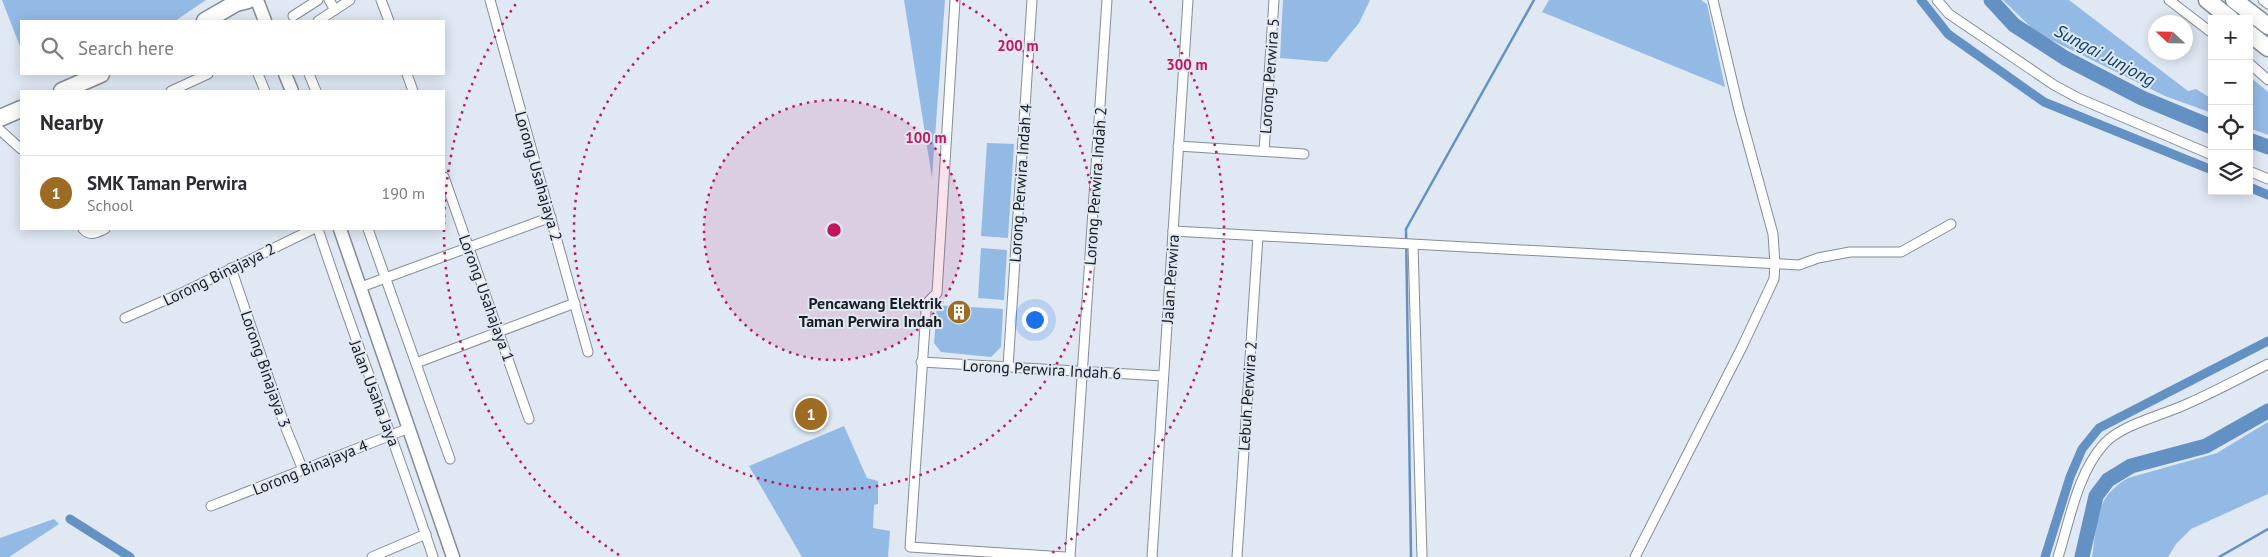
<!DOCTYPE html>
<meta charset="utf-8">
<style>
:root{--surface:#fff;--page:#f2f2f3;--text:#2b2b33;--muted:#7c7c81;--line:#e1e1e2;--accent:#9e6b22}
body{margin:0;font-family:"PT Sans",sans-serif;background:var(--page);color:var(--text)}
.controls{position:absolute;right:15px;top:15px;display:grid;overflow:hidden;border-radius:0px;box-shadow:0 2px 12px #0003}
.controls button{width:45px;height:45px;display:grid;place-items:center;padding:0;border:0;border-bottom:1px solid var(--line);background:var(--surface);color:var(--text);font:25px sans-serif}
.compass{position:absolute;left:2148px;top:15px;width:45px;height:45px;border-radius:50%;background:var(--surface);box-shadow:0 2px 12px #0003;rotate:292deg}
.you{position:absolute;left:1034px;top:319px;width:18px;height:18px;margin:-12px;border:4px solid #fff;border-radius:50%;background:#1a73e8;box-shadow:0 0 0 8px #1a73e833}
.badge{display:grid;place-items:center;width:32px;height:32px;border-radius:50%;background:var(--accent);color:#fff;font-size:16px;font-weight:700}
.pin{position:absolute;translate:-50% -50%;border:2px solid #fff;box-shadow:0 1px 5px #0006}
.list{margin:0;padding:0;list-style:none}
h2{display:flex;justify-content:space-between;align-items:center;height:65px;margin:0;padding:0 20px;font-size:21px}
h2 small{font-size:16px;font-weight:400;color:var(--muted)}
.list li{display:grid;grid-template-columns:32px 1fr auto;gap:15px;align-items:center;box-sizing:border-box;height:75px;padding:0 20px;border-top:1px solid var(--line)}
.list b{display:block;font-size:19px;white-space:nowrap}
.list p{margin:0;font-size:16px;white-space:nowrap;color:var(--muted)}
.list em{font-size:16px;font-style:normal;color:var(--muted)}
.icon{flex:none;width:28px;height:28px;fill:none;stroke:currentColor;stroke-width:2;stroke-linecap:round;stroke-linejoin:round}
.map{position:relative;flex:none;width:2268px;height:557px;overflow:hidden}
.search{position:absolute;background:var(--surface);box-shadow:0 2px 12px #0003;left:20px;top:20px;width:425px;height:55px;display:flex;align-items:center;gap:12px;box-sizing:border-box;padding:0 18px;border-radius:0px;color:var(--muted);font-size:19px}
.panel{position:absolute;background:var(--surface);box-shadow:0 2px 12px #0003;left:20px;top:90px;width:425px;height:140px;border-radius:0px}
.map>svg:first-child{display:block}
.green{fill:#93bae5}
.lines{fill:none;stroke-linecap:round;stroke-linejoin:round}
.stream{stroke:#6491c3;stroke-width:2.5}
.canal{stroke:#6491c3;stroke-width:9}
.river{stroke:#6491c3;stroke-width:15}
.street-casing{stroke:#848d96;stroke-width:11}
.secondary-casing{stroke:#848d96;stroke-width:15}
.highway-casing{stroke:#848d96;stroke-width:19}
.street{stroke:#fff;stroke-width:9}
.secondary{stroke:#fff;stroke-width:12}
.highway{stroke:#fff;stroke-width:16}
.ring{fill:none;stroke:#c2185b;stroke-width:2.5;stroke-dasharray:2.5 5}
.labels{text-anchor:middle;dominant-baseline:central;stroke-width:4;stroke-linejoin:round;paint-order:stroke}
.street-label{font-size:16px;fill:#191c20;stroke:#dfe8f3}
.poi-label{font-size:16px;font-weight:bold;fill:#191c20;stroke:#dfe8f3;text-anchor:end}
.water-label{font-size:18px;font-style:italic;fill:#0b3e6d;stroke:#dfe8f3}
.centre{fill:#c2185b;stroke:#dfe8f3;stroke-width:2.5}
.ring-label{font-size:15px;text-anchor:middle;font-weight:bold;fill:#c2185b;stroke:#dfe8f3;stroke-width:4;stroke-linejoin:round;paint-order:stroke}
</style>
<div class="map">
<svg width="2268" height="557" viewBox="0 0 2268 557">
<rect width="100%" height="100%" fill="#dfe8f3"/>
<!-- green -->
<g class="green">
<path d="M 2,0 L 206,0 L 175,21 L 21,21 L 21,49 Z"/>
<path d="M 904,0 L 945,0 L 932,178 Z"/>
<path d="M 1283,0 L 1370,0 L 1359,23 L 1327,62 L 1280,58 Z"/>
<path d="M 1549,0 L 1701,0 L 1707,4 L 1725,87 L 1542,12 Z"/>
<path d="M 2003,0 L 2069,0 L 2188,91 L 2196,89 L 2212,99 L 2212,113 L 2165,96 L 2037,33 Z"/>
<path d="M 2249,76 L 2268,92 L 2268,135 L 2249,128 Z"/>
<path d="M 987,143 L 1014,144 L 1008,238 L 981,236 Z"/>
<path d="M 981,248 L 1007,250 L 1004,300 L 978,298 Z"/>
<path d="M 937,305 L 948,306 L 948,317 L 969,319 L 970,307 L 1003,309 L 1001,347 L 991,357 L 941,352 L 934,343 Z"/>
<path d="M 2268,422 L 2268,494 L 2191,529 L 2176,544 L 2168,557 L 2092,557 C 2098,521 2093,499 2128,478 L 2217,453 Z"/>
<path d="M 844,426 L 867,478 L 878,481 L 878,504 L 874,505 L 873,528 L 890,531 L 888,557 L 802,557 L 749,466 Z"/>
<path d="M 54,519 L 59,524 L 9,557 L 0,557 L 0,538 Z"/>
</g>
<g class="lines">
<!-- stream -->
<g class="stream">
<path d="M 1411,557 L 1406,229 L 1534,0"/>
<path d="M 2219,557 L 2268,529"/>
</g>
<!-- canal -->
<g class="canal">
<path d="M 1921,0 L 1948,34 L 2044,102 L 2212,170"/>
<path d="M 2249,187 L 2268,195"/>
<path d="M 70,519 L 130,557"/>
<path d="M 2045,557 L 2070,477 L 2082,449 L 2099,428 L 2268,341"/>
</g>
<!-- river -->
<g class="river">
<path d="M 1991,0 L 2014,25 L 2065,58 L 2142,98 L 2212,127"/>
<path d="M 2249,140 L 2268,147"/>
<path d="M 2082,557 L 2096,496 L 2108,480 L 2131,466 L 2206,446 L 2268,411"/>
</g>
<!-- street casing -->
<g class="street-casing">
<g id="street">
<path d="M 329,0 L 335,10"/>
<path d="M 381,0 L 389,21"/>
<path d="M 490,0 L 588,352"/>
<path d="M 955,0 L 937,293 L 929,301 L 926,311 L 910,547 L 1065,557"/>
<path d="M 1937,0 L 1949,14 L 2054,85 L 2078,98 L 2212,155"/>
<path d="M 2169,0 L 2212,33"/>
<path d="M 2263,0 L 2268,4"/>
<path d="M 293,16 L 318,0"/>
<path d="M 318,21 L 350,0"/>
<path d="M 2249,63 L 2268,80"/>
<path d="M 258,74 L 265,91"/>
<path d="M 309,74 L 316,91"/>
<path d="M 407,74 L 413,91"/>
<path d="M 171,91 L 208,74"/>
<path d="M 0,130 L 21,149"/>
<path d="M 1178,146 L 1304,154"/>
<path d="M 1264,151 L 1274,0"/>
<path d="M 2249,171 L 2268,179"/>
<path d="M 444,177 L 529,419"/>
<path d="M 83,229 C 90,237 96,233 105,229"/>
<path d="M 318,229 C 354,339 397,447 433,557"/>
<path d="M 368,229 L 450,459"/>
<path d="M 1173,231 L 1799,265 L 1818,258 L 1850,252 L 1901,252 L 1951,224"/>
<path d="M 1413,245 L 1422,557"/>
<path d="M 231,268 L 285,426 L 303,470"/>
<path d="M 361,287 L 551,217"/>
<path d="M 125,318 L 186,291 L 313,229"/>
<path d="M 921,362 L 1163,376"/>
<path d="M 416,363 L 575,303"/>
<path d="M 1008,367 L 1032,0"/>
<path d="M 211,506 L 409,428"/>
<path d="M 372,557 L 426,534"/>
<path d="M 1070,557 L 1107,0"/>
<path d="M 1152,557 L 1188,0"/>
<path d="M 1237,557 L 1258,236"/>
<path d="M 1635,557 L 1742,347 L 1774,279 L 1775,264 L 1773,234 L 1739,110 L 1713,0"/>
<path d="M 2058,557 C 2070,520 2077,474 2104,444 C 2122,424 2164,415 2189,403 C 2216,391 2242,377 2268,364"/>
</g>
</g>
<!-- secondary casing -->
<g class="secondary-casing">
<g id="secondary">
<path d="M 257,0 L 265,21"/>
<path d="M 285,74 L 292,91"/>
<path d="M 340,229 L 453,557"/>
</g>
</g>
<!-- highway casing -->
<g class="highway-casing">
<g id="highway">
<path d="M 2207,0 L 2231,19"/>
<path d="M 2234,0 L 2268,26"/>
<path d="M 205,21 L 236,3 L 248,0"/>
<path d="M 2249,33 L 2268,48"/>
<path d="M 62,91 L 101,74"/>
<path d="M 0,118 L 21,109"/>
</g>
</g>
<!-- street -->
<use href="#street" class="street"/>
<!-- secondary -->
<use href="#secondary" class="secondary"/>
<!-- highway -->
<use href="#highway" class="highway"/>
</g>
<!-- distance rings -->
<circle cx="834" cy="230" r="130" fill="#c2185b" fill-opacity=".12"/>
<g class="ring">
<circle cx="834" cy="230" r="130"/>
<path d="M956 0A260 260 0 1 1 712 0"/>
<path d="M619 555A390 390 0 0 1 518 1M1150 1A390 390 0 0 1 1049 555"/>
</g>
<!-- icons -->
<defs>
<g id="building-disc" transform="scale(1.25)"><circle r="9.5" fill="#9e6b22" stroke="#dfe8f3"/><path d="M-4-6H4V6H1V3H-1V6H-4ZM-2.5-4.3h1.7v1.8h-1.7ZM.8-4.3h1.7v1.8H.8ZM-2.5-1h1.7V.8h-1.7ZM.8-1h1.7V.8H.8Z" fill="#fff"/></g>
</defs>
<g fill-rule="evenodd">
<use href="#building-disc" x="959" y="312"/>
</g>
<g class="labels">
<!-- street labels -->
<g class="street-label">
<text transform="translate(1269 76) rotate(-86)">Lorong Perwira 5</text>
<text transform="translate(539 176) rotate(74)">Lorong Usahajaya 2</text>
<text transform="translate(1020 183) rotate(-86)">Lorong Perwira Indah 4</text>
<text transform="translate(1095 186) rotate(-86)">Lorong Perwira Indah 2</text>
<text transform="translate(219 274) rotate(-26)">Lorong Binajaya 2</text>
<text transform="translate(1170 279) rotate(-86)">Jalan Perwira</text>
<text transform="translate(487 298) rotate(70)">Lorong Usahajaya 1</text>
<text transform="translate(266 369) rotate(71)">Lorong Binajaya 3</text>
<text transform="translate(1042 369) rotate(3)">Lorong Perwira Indah 6</text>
<text transform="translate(375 393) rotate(69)">Jalan Usaha Jaya</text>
<text transform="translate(1247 396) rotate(-86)">Lebuh Perwira 2</text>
<text transform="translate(310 467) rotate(-22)">Lorong Binajaya 4</text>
</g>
<!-- poi labels -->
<g class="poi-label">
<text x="942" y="303">Pencawang Elektrik<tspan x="942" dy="18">Taman Perwira Indah</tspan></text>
</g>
<!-- water labels -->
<g class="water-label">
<text transform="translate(2105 55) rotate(28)">Sungai Junjong</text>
</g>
</g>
<circle cx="834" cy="230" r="8" class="centre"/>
<g class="ring-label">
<text x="1018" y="51">200 m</text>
<text x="1187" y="70">300 m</text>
<text x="926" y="143">100 m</text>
</g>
</svg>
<div class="controls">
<button>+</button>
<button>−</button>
<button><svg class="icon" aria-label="locate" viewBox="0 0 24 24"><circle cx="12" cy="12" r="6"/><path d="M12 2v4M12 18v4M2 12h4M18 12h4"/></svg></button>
<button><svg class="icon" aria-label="layers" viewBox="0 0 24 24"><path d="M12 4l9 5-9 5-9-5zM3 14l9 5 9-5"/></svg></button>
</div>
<svg class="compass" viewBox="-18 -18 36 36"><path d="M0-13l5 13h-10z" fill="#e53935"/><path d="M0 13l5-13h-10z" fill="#7c7c81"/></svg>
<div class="you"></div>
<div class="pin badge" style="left:811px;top:414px">1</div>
<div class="search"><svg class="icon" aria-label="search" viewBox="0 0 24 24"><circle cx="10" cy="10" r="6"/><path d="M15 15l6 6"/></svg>Search here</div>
<section class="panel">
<h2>Nearby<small></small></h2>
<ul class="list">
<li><span class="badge">1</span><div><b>SMK Taman Perwira</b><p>School</p></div><em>190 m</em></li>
</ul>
</section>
</div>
